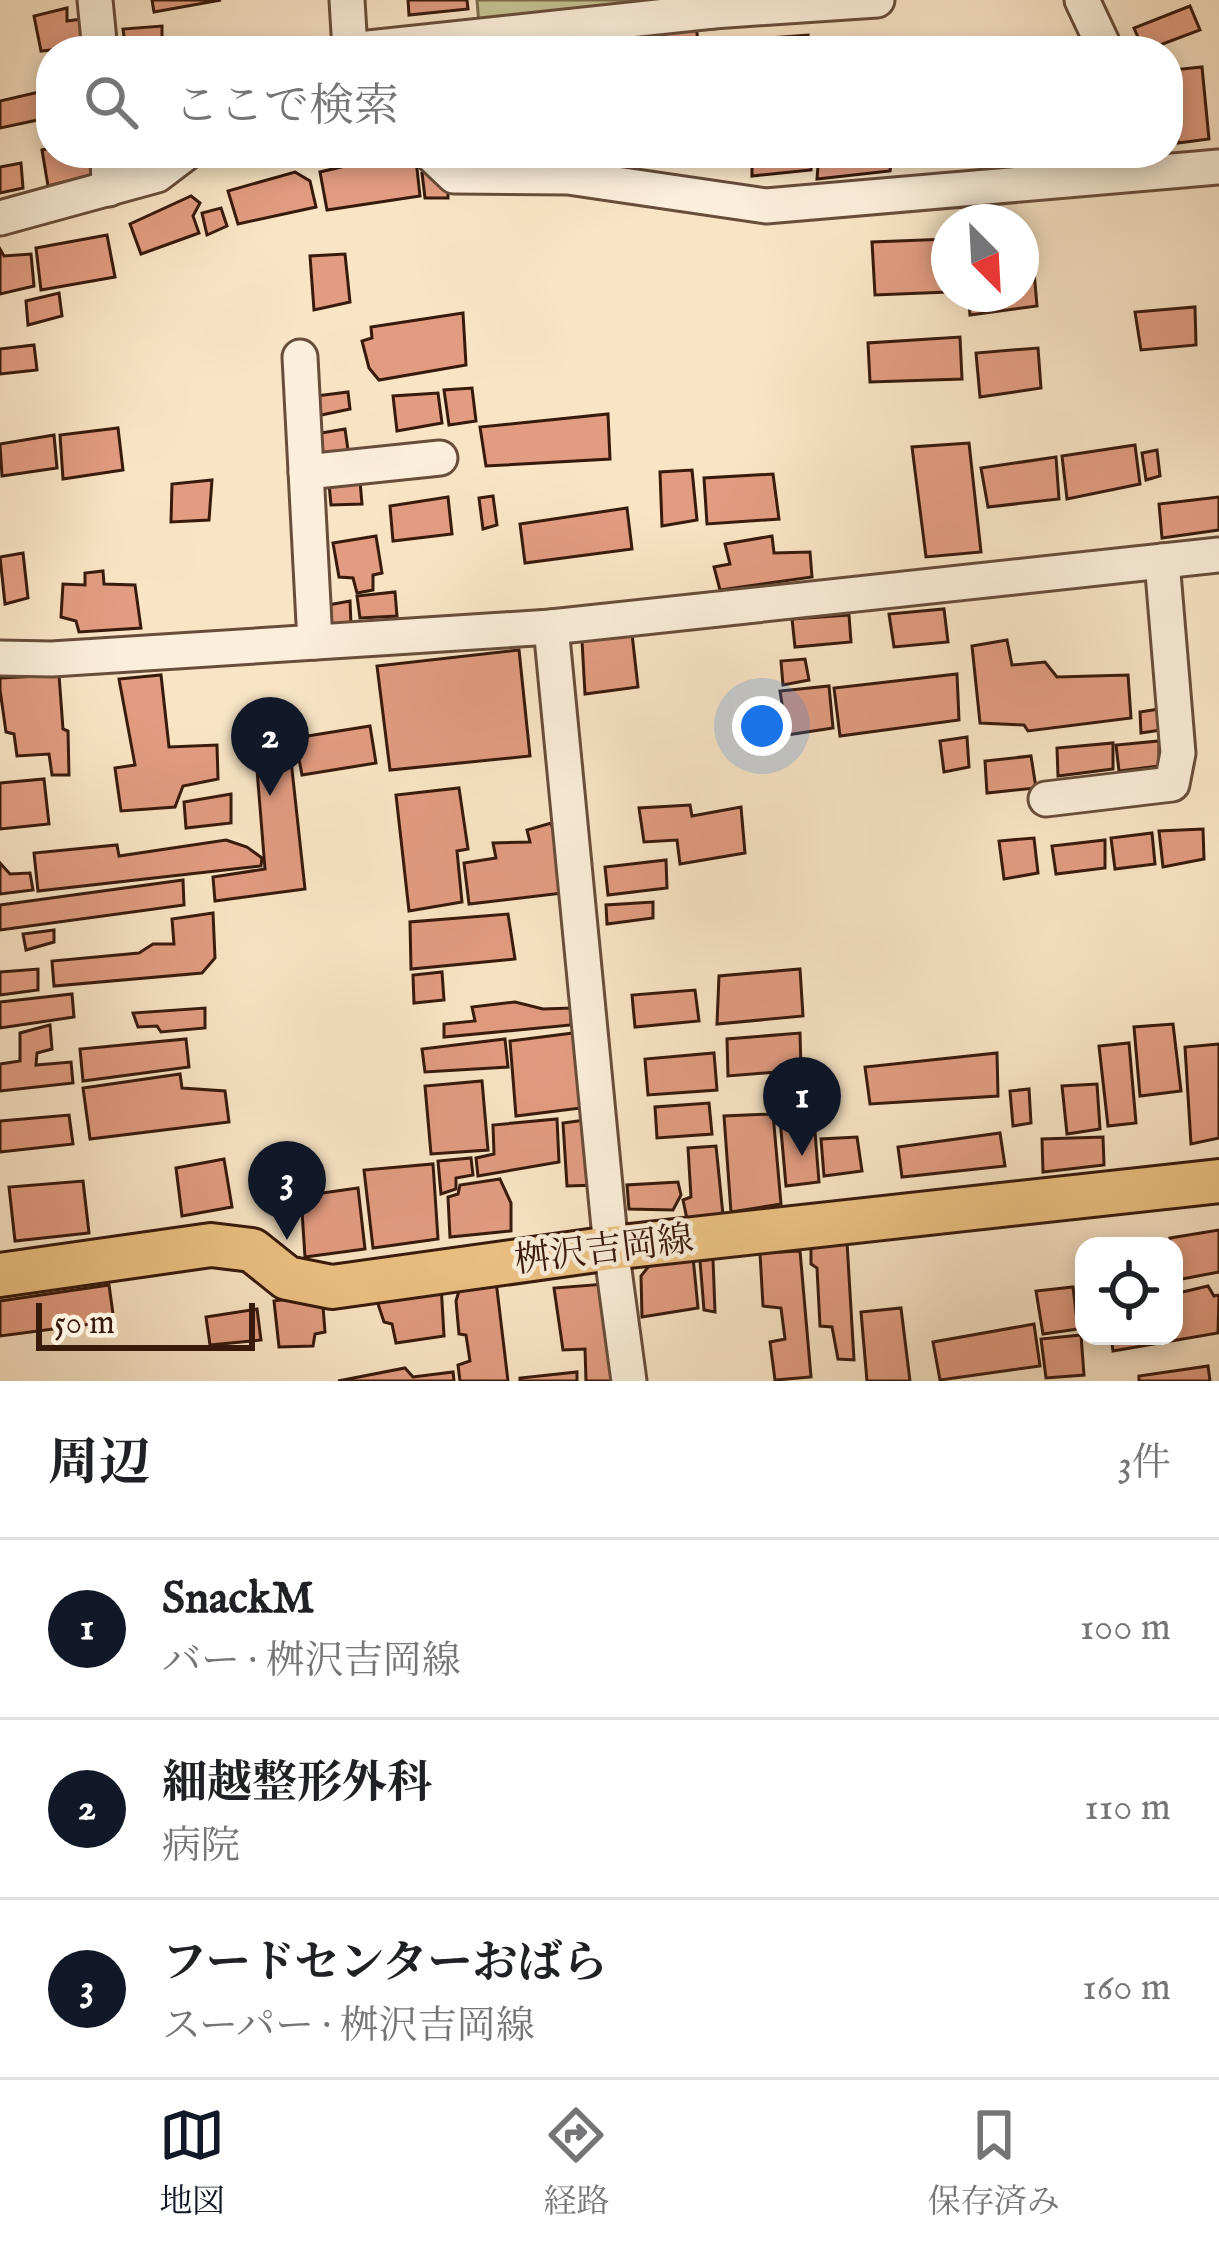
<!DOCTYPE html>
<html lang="ja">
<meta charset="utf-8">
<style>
:root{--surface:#fff;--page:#f6f6f6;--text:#202124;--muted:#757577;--line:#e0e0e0;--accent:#111827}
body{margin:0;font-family:"IM FELL English","Noto Serif JP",serif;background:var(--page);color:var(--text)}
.controls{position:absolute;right:36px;bottom:36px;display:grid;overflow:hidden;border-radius:24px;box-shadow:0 6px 18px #0003}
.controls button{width:108px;height:108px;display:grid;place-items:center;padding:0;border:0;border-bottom:3px solid var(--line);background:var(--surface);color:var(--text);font:60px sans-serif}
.compass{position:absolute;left:931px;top:204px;width:108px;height:108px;border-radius:50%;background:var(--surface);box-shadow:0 6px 18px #0003;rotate:156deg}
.scale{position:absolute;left:36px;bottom:30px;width:219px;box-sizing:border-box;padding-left:12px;border:6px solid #381a0c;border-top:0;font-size:33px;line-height:42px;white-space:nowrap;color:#381a0c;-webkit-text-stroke:9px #fbeeda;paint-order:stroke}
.you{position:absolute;left:762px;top:726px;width:42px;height:42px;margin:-30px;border:9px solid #fff;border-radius:50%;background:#1a73e8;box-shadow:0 0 0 18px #1a73e833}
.badge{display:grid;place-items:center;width:78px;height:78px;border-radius:50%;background:var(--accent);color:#fff;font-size:39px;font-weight:700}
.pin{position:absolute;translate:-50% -99px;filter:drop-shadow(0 3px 6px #0008)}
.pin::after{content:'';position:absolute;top:63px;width:42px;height:36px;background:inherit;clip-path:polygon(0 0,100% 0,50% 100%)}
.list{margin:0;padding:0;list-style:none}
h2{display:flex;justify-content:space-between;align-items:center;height:156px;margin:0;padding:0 48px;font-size:51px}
h2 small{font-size:39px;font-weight:400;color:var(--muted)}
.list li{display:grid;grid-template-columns:78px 1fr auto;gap:36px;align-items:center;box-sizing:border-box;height:180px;padding:0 48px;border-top:3px solid var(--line)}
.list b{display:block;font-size:45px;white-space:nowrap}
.list p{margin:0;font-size:39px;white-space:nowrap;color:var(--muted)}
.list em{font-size:39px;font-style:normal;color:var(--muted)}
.icon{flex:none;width:66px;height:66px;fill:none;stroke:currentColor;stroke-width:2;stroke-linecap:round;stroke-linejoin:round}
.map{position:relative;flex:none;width:1219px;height:1381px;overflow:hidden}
.search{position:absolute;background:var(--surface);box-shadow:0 6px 18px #0003;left:36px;right:36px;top:36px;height:132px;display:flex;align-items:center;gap:30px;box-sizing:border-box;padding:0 42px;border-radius:48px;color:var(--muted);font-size:45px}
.sheet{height:696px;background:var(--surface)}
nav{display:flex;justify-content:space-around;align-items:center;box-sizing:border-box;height:168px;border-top:3px solid var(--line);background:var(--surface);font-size:33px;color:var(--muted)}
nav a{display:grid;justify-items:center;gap:6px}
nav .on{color:var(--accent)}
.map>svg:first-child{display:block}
.green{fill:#c4c391;stroke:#7e6e4e;stroke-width:3}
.building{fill:#e29c81;stroke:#381a0c;stroke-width:3}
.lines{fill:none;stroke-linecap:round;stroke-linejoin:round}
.minor-casing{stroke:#684d3a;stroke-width:39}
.major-casing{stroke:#381a0c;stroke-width:48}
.minor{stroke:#fbeeda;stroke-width:33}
.major{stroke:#ecc283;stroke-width:42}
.labels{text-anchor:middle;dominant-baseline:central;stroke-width:9;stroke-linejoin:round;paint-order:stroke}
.street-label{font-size:36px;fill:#381a0c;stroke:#fbeeda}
</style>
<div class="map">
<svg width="1219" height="1381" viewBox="0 0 1219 1381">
<rect width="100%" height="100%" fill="#f9e5c6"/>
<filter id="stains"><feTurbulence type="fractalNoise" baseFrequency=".00167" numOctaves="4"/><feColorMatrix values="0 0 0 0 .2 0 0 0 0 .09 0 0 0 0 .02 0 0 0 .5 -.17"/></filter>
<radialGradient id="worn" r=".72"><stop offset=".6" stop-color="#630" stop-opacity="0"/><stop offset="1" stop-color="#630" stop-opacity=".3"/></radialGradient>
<!-- green -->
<path class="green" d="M 477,0 L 701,0 L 479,25 Z"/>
<!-- building -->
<g class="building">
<path d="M 152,0 L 221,0 L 154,12 Z"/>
<path d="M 408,0 L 467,0 L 468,9 L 409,15 Z"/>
<path d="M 1190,6 L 1200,30 L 1144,51 L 1134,28 Z"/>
<path d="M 67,8 L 67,21 L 89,18 L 91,46 L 41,51 L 34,16 Z"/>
<path d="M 696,25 L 698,42 L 663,47 L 662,29 Z"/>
<path d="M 162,26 L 162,51 L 126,51 L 123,29 Z"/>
<path d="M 808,35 L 808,51 L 745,51 L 755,47 L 756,39 Z"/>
<path d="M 612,37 L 612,51 L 565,51 L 566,40 Z"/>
<path d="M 315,43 L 315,51 L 266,51 L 266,44 Z"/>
<path d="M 1202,67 L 1209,139 L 1178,143 L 1172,70 Z"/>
<path d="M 43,91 L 47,118 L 0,128 L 0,101 Z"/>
<path d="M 51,148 L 51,153 L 88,153 L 93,175 L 48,186 L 42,150 Z"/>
<path d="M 400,153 L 416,160 L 420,196 L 327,210 L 320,172 Z"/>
<path d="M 752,153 L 812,153 L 811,170 L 752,176 Z"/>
<path d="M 819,153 L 901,153 L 892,155 L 890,171 L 817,179 Z"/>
<path d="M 21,163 L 23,188 L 0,193 L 0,167 Z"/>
<path d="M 432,170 L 448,179 L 448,198 L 425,198 L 422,173 Z"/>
<path d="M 295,172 L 310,181 L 316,207 L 238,224 L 228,191 Z"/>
<path d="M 191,196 L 200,203 L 193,216 L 199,233 L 141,254 L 130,224 Z"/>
<path d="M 221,208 L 227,226 L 207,235 L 202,213 Z"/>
<path d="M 107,235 L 115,277 L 41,290 L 36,248 Z"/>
<path d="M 949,239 L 948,292 L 875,295 L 872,242 Z"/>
<path d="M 0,249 L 4,256 L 31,254 L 34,286 L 0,294 Z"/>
<path d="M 345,254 L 350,302 L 314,310 L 310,256 Z"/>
<path d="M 1021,271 L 1034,271 L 1037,306 L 970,315 L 968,294 L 1021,294 Z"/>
<path d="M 59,293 L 62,316 L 28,325 L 26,301 Z"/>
<path d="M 1195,307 L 1196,345 L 1141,350 L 1135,312 Z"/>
<path d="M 463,313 L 466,365 L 379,380 L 369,368 L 362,341 L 372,338 L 371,327 Z"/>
<path d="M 960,337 L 962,379 L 870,382 L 868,343 Z"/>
<path d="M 34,345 L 37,370 L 0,374 L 0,349 Z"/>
<path d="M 1038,348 L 1041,388 L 980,397 L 976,353 Z"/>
<path d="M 472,388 L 476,421 L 449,425 L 444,390 Z"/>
<path d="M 348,392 L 350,409 L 317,416 L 316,396 Z"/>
<path d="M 438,393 L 442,423 L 397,431 L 393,396 Z"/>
<path d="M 608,414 L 610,459 L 486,466 L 480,427 Z"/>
<path d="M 118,428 L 123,470 L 63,479 L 60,435 Z"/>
<path d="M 345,429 L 349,457 L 321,462 L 321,433 Z"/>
<path d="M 54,435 L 57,468 L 2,476 L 0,444 Z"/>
<path d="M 969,443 L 981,552 L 926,557 L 912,447 Z"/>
<path d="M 1135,445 L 1140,484 L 1067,499 L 1062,456 Z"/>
<path d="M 1157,450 L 1160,476 L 1146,480 L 1142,453 Z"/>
<path d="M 1056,457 L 1059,499 L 988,507 L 981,468 Z"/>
<path d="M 692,470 L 697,520 L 662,526 L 660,472 Z"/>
<path d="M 773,474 L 779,519 L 707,524 L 704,478 Z"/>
<path d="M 212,480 L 209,520 L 171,522 L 172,484 Z"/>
<path d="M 360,481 L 362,504 L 331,505 L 329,484 Z"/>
<path d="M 493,496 L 497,525 L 483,529 L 479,498 Z"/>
<path d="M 448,497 L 452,534 L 393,541 L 390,506 Z"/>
<path d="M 1219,497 L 1219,530 L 1162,538 L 1159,504 Z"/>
<path d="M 627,508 L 632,549 L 525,563 L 520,524 Z"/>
<path d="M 376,536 L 382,573 L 373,575 L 373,590 L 357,593 L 353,578 L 339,577 L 333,543 Z"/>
<path d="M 772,536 L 774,553 L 810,552 L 812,577 L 720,590 L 714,567 L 730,564 L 725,544 Z"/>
<path d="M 23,553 L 28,598 L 5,604 L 0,557 Z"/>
<path d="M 103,571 L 104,584 L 135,585 L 141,628 L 79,632 L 76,621 L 61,617 L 63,584 L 85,585 L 85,573 Z"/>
<path d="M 395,592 L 397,616 L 360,618 L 357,596 Z"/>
<path d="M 350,601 L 351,625 L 331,629 L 328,605 Z"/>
<path d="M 944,609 L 948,642 L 894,647 L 889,614 Z"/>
<path d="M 849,615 L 851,642 L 795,647 L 792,619 Z"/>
<path d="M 632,634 L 638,687 L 585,694 L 582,641 Z"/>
<path d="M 1007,640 L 1012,665 L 1045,662 L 1057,677 L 1128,675 L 1131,718 L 1028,731 L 1024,725 L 980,723 L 972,646 Z"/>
<path d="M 519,650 L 530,756 L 390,770 L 377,666 Z"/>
<path d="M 805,659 L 809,680 L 783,685 L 781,661 Z"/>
<path d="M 957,674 L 959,720 L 840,736 L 834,688 Z"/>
<path d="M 59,675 L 63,729 L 68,731 L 69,775 L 52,775 L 49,754 L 17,756 L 14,734 L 6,732 L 0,690 L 0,678 Z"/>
<path d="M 161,675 L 169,747 L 217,745 L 218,779 L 183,786 L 175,807 L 121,811 L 115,768 L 135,765 L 119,679 Z"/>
<path d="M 829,686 L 833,728 L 787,735 L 780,691 Z"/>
<path d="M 1159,709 L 1161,730 L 1141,733 L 1140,712 Z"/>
<path d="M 370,726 L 376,763 L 302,775 L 295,738 Z"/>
<path d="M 967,737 L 969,767 L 944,772 L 940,741 Z"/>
<path d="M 1159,741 L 1159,766 L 1119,771 L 1116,745 Z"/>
<path d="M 289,742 L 305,889 L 215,901 L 213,877 L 265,869 L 255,745 Z"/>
<path d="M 1113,743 L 1113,769 L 1058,776 L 1057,748 Z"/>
<path d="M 1031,756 L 1036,788 L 987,793 L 985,761 Z"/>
<path d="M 44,779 L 49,824 L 0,829 L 0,783 Z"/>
<path d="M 459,788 L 468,849 L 457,851 L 462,902 L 409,911 L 396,795 Z"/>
<path d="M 231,794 L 231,823 L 186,828 L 184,802 Z"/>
<path d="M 690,805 L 692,816 L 741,807 L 745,853 L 680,864 L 677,840 L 644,842 L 639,808 Z"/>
<path d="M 551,823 L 571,892 L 469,904 L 464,863 L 496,858 L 493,843 L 530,842 L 527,830 Z"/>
<path d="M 1203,829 L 1204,859 L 1163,867 L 1159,831 Z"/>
<path d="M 1152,833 L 1155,864 L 1115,869 L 1111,838 Z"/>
<path d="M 1034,838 L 1038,873 L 1004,879 L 999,841 Z"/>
<path d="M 226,840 L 247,847 L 262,858 L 261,866 L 38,891 L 34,853 L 117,845 L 119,856 Z"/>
<path d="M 1105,840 L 1105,868 L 1056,874 L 1052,846 Z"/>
<path d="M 666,860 L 667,888 L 608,895 L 605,867 Z"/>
<path d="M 0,863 L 10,874 L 30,873 L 33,890 L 0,894 Z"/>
<path d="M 183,880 L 184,905 L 0,930 L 0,905 Z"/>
<path d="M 653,902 L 653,918 L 607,924 L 606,905 Z"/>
<path d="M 213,913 L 215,958 L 202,973 L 54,986 L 52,961 L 139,953 L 153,944 L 174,944 L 172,919 Z"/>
<path d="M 508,914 L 515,959 L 411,969 L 410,922 Z"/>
<path d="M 54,930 L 54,942 L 26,950 L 23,934 Z"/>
<path d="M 38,969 L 38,990 L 0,995 L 0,972 Z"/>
<path d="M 800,969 L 803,1016 L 717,1024 L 719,976 Z"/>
<path d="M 442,972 L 444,1000 L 414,1003 L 413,975 Z"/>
<path d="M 695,990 L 699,1021 L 635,1027 L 632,995 Z"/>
<path d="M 72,994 L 74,1017 L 0,1028 L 0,1002 Z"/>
<path d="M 515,1002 L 543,1009 L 571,1008 L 571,1025 L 444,1037 L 444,1024 L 475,1021 L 472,1007 Z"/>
<path d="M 205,1008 L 205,1028 L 161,1032 L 157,1026 L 138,1027 L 133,1013 Z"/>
<path d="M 1173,1024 L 1181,1091 L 1140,1096 L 1134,1027 Z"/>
<path d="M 50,1025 L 52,1049 L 37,1053 L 36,1065 L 71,1062 L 73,1083 L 0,1091 L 0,1064 L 20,1061 L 20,1033 Z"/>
<path d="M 581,1032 L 589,1107 L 516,1116 L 510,1041 Z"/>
<path d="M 800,1033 L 801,1070 L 728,1076 L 727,1039 Z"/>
<path d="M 186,1039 L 189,1067 L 83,1081 L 80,1049 Z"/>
<path d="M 505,1039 L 508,1067 L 425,1072 L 422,1049 Z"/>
<path d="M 1129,1043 L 1136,1123 L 1108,1126 L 1099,1046 Z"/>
<path d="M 1219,1044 L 1219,1138 L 1191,1144 L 1185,1047 Z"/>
<path d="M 714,1053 L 717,1090 L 648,1095 L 645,1059 Z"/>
<path d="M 997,1053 L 998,1096 L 870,1104 L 865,1067 Z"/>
<path d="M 180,1074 L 182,1088 L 225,1091 L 229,1122 L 90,1139 L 83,1088 Z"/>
<path d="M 482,1081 L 488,1150 L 431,1154 L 425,1086 Z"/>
<path d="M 1097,1084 L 1100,1129 L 1067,1134 L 1062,1086 Z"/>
<path d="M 1029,1089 L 1031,1123 L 1013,1126 L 1010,1091 Z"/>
<path d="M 709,1103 L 712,1134 L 657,1138 L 655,1107 Z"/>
<path d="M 813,1107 L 819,1182 L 786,1186 L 779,1108 Z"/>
<path d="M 773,1114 L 781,1204 L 731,1212 L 724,1116 Z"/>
<path d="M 69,1115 L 73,1144 L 0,1152 L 0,1121 Z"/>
<path d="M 557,1119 L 559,1162 L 478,1176 L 476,1158 L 494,1154 L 493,1125 Z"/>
<path d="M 593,1119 L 599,1185 L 567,1186 L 563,1123 Z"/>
<path d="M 1000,1133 L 1005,1166 L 902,1177 L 898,1147 Z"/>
<path d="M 857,1137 L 862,1171 L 824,1176 L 821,1139 Z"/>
<path d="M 1103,1137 L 1104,1165 L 1043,1172 L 1042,1139 Z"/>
<path d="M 716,1146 L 723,1215 L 687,1219 L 683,1200 L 691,1197 L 688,1148 Z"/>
<path d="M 471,1158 L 473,1175 L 456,1178 L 456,1189 L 441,1194 L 438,1161 Z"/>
<path d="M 224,1159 L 232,1207 L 182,1216 L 176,1168 Z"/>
<path d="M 433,1164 L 438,1239 L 373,1248 L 364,1170 Z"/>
<path d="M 500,1179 L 511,1203 L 511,1231 L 450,1237 L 448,1197 L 458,1194 L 460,1185 Z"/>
<path d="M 83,1181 L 89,1233 L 15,1241 L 9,1187 Z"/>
<path d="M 678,1182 L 681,1195 L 673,1210 L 629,1209 L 627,1185 Z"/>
<path d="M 358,1188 L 365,1249 L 305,1257 L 301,1196 Z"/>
<path d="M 1219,1230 L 1219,1272 L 1177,1280 L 1170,1238 Z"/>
<path d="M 847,1242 L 854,1360 L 838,1359 L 832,1327 L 820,1326 L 817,1268 L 811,1264 L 811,1244 Z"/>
<path d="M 800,1251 L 811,1377 L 775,1380 L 770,1342 L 785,1339 L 781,1308 L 763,1306 L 760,1253 Z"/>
<path d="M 693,1257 L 698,1308 L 642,1317 L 641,1276 L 653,1261 Z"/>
<path d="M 713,1259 L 715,1312 L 704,1310 L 700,1261 Z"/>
<path d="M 496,1281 L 508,1381 L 460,1381 L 458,1365 L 470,1361 L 466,1335 L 459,1334 L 456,1301 L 461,1284 Z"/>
<path d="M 441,1284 L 444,1336 L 396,1343 L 392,1324 L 384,1322 L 374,1292 Z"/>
<path d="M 605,1284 L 614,1381 L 586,1381 L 585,1349 L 563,1350 L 554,1288 Z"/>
<path d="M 109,1285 L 114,1321 L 0,1336 L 0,1301 Z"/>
<path d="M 1208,1286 L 1214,1296 L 1219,1295 L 1218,1333 L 1113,1351 L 1111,1336 L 1174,1336 L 1174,1294 Z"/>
<path d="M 1073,1287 L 1078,1329 L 1043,1334 L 1036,1291 Z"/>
<path d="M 322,1294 L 325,1332 L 315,1334 L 313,1346 L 279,1347 L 274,1301 Z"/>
<path d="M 901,1308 L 910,1381 L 867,1381 L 861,1312 Z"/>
<path d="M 257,1309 L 261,1340 L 210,1345 L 206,1317 Z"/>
<path d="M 1034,1324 L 1040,1366 L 940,1380 L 933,1342 Z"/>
<path d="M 1081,1335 L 1084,1375 L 1046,1378 L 1041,1339 Z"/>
<path d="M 1208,1366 L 1210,1381 L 1139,1381 L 1139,1376 Z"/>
<path d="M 405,1368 L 413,1377 L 453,1372 L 454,1381 L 338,1381 Z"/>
<path d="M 577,1372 L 577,1381 L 520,1381 L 520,1378 Z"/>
</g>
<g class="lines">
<!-- minor casing -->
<g class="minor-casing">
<g id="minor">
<path d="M 95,0 L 100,51"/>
<path d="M 347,0 L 350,50 L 713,11 L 712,0"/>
<path d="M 1082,0 L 1106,51"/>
<path d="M 713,11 L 877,0"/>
<path d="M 108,153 L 109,189"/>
<path d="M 430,153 L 454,176 L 568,177 L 766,206 L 1219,167"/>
<path d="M 0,218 L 157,175 L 186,153"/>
<path d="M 300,357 L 315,642"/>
<path d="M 306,472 L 440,458"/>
<path d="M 551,627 L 611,1248 L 629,1381"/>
<path d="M 0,658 L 52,659 L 551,627 L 1219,555"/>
<path d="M 1046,799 L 1172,784 L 1178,753 L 1162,561"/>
</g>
</g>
<!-- major casing -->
<g class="major-casing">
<path id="major" d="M 0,1275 L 211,1245 L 252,1250 L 287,1278 L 332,1287 L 611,1248 L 1219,1181"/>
</g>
<!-- minor -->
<use href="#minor" class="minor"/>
<!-- major -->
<use href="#major" class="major"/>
</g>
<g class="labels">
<!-- street labels -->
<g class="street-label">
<text transform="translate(604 1251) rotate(-7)">桝沢吉岡線</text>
</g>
</g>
<rect width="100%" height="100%" filter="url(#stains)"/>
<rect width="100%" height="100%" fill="url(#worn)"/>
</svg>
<div class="controls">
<button><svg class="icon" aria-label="locate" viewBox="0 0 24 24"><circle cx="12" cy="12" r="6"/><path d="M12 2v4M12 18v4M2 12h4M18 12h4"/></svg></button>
</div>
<svg class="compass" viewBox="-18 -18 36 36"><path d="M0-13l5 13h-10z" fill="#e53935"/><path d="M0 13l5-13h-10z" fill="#757577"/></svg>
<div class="scale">50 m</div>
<div class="you"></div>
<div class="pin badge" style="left:802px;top:1156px">1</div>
<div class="pin badge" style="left:270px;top:796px">2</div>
<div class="pin badge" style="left:287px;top:1240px">3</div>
<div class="search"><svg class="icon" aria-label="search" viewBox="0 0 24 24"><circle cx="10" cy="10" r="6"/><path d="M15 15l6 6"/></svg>ここで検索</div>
</div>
<section class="sheet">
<h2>周辺<small>3件</small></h2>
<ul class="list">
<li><span class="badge">1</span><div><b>SnackM</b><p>バー · 桝沢吉岡線</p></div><em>100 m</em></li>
<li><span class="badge">2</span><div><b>細越整形外科</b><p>病院</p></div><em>110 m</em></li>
<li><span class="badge">3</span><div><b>フードセンターおばら</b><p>スーパー · 桝沢吉岡線</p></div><em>160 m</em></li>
</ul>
</section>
<nav>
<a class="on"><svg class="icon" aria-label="map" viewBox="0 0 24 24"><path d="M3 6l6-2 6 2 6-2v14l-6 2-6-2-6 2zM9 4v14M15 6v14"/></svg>地図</a>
<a><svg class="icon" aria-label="directions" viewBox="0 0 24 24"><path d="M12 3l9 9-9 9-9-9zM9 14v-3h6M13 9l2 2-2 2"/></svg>経路</a>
<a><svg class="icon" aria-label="saved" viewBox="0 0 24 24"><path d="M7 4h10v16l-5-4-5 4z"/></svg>保存済み</a>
</nav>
